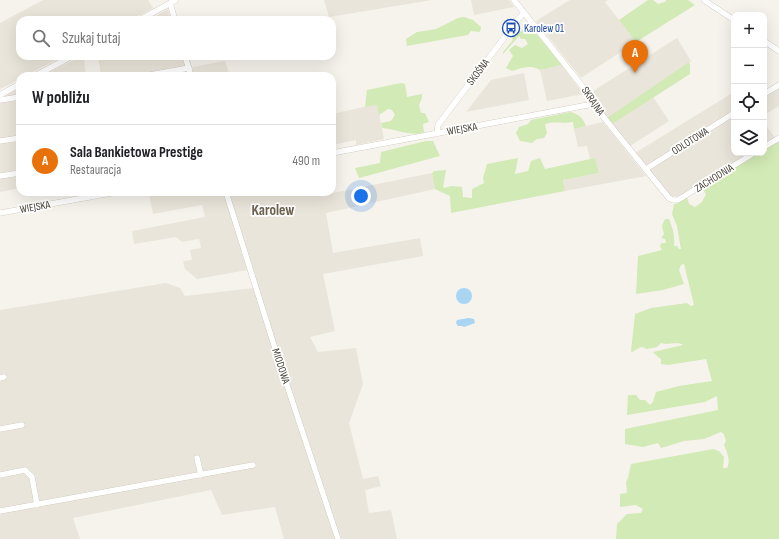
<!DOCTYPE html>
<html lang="pl">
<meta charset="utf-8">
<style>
:root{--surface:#fff;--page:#f2f2f2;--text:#202124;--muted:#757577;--line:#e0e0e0;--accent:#fc3f1d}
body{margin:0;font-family:"Sofia Sans Condensed",sans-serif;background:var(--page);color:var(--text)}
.controls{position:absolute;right:12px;top:12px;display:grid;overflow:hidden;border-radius:8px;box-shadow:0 4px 16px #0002}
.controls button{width:36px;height:36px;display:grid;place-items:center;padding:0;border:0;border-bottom:1px solid var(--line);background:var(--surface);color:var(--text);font:20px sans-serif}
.you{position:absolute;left:361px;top:196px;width:14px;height:14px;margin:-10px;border:3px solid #fff;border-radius:50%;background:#1a73e8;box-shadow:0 0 0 6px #1a73e833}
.badge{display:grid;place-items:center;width:26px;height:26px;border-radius:50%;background:var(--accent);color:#fff;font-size:13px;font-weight:700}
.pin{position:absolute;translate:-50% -33px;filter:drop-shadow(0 1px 2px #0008)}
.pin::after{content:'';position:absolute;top:21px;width:14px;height:12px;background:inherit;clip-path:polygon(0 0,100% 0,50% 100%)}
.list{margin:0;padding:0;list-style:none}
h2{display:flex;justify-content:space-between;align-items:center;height:52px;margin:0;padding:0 16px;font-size:17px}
h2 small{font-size:13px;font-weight:400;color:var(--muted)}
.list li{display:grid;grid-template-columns:26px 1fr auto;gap:12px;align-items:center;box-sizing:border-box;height:72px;padding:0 16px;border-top:1px solid var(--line)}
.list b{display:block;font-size:15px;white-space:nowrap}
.list p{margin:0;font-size:13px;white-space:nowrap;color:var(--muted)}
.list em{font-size:13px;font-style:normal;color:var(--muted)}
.icon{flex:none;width:22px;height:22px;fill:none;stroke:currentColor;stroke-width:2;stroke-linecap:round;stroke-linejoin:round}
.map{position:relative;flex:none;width:779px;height:539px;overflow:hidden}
.search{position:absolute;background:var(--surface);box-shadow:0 4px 16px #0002;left:16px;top:16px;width:320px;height:44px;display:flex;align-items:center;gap:10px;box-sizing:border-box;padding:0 14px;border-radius:12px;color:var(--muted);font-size:15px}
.panel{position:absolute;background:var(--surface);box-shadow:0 4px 16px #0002;left:16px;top:72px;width:320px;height:124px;border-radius:12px}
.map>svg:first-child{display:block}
.residential{fill:#eae5da}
.green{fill:#d2eab5}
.water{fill:#a9d4f2}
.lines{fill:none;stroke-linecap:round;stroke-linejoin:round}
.minor-casing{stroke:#c2bbae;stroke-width:6}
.minor{stroke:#fff;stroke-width:5.5}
.labels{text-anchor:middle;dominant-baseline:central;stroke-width:3.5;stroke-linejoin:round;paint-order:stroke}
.transit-label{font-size:11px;fill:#164399;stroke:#fff;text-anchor:start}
.street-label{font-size:11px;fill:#4b4439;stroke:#fff}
.district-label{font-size:15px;font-weight:bold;fill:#6e6250;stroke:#fff}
</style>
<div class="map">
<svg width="779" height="539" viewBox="0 0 779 539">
<rect width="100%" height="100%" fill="#f6f3ec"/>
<!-- residential -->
<g class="residential">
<path d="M 43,0 L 148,0 L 153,8 L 130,20 L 20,20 L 20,56 L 63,56 L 25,76 L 20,76 L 20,79 L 0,89 L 0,23 Z"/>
<path d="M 324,0 L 432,0 L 329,17 Z"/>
<path d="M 471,0 L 509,0 L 514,7 L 474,15 Z"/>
<path d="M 570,0 L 608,0 L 605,2 L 636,42 L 581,78 L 536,21 Z"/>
<path d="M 168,9 L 171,20 L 152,20 L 152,18 Z"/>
<path d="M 677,38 L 691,61 L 627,105 L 631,111 L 653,97 L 669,121 L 630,146 L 597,106 L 599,99 L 593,91 Z"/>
<path d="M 82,56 L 84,56 L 86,76 L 41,76 Z"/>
<path d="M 98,56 L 189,56 L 192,67 L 225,61 L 230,76 L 101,76 Z"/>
<path d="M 562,65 L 583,94 L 547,101 L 540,70 Z"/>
<path d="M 524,73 L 529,100 L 466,112 L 491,80 Z"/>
<path d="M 20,88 L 20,188 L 0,192 L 0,99 Z"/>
<path d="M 779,88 L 779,106 L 764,115 L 764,97 Z"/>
<path d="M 734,92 L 734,153 L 750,153 L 678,197 L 671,196 L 635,153 Z"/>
<path d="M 377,104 L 384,139 L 356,145 L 356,140 L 332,145 L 332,114 Z"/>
<path d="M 603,122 L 646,176 L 565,191 L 563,180 L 599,173 L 595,159 L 590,159 L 587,146 L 578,147 L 574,129 Z"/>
<path d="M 764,122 L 775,138 L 764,144 Z"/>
<path d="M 432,173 L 435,189 L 326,213 L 333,253 L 420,238 L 423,256 L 323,274 L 335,331 L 310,337 L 318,352 L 356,348 L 363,384 L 349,423 L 363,479 L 378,476 L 381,486 L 365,490 L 369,513 L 391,510 L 397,539 L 284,539 L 275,507 L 222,515 L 211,490 L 73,518 L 80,539 L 0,539 L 0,310 L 166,283 L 180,288 L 185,296 L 253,288 L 247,270 L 197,279 L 185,269 L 183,261 L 192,260 L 190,250 L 201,248 L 199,239 L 182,242 L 176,237 L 134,244 L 132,231 L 205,217 L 202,205 L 153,214 L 149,194 L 158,192 L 327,192 L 328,194 Z"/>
</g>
<!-- green -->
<g class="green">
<path d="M 648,0 L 653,0 L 658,4 L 665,2 L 666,0 L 688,0 L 695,5 L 636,42 L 619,20 Z"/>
<path d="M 464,17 L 473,20 L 481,27 L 480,32 L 471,31 L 468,35 L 407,46 L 406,39 L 417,32 L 436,29 L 458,18 Z"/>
<path d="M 529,25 L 562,65 L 540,70 C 531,64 521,68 512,71 L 506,68 L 513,56 L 509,50 L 515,45 L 522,48 L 528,44 L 525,39 L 521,39 L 519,36 L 503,54 L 503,52 L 513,40 L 512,38 Z"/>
<path d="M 689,62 L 690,65 L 690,74 L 612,124 L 607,118 Z"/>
<path d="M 401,83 L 405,84 L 407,97 L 422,94 L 422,98 L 419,105 L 421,113 L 425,113 L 429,122 L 423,124 L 424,133 C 409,136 396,129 382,128 L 381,123 L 391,121 L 395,115 L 392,110 L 388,109 L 379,115 L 377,105 L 365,107 L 367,90 Z"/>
<path d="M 570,112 C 579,114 583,118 586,126 L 574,129 L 573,122 C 563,124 555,121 545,124 L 547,133 L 544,138 L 537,139 L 532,143 L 520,141 L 516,133 L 519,127 L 528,124 L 531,120 Z"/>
<path d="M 779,140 L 779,539 L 616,539 L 617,524 L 627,514 L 641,513 L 643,509 L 636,505 L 620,507 L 620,494 L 627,493 L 626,482 L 628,478 L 631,464 L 713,449 L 719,451 L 724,457 L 723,468 L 727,468 C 731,460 727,452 724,445 L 726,441 L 724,434 L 721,432 L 704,439 L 684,441 L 661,448 L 658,443 L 643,447 L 625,444 L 625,429 L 718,410 L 717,396 L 705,402 L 627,415 L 628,395 L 636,395 L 640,400 L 645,400 L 650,405 L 653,402 L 656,392 L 679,386 L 712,381 L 706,359 L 668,365 L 661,364 L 661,359 L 658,357 L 653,352 L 683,345 C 676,341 668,346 661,343 L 657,347 L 647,349 L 642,347 L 639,348 L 632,352 L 631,351 L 635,314 L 651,308 L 687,303 L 691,306 L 694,305 L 684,264 L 681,265 L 679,270 L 684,284 L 663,290 L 636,294 L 638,256 L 662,250 L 660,246 L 661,243 L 666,243 L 665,239 L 661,238 L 664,234 L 662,226 L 665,219 L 669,219 C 673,229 675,236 674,246 L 677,246 L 679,249 L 681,249 L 677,226 L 672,214 L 674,204 L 678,203 L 687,197 L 689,204 L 695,207 L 702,202 L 706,194 L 703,190 L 707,185 L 758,153 L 764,153 L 764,149 Z"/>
<path d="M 426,141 L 433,141 L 440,156 L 359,178 L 355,168 L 380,163 L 381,152 Z"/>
<path d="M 518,158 L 515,174 L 528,171 L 531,161 L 540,158 L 545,169 L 595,158 L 599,173 L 563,180 L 565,191 L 451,213 L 450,196 L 435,189 L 432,173 L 434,171 L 446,170 L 443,187 L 445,188 L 451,186 L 462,187 L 463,197 L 472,198 L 472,189 L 484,183 L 483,178 L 487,164 Z"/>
</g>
<!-- water -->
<g class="water">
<circle cx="464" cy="296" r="8"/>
<path d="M 469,318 L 474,319 L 475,323 L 464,327 L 462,326 L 458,326 L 456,323 L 457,320 Z"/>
</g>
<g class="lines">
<!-- minor casing -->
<g class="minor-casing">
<g id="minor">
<path d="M 514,0 L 586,91 L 593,104 L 669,198 L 673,200 L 678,200 L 754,153"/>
<path d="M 704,0 L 734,20"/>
<path d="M 170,3 L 175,20"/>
<path d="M 139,20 L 176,0"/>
<path d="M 764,41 L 779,51"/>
<path d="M 185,56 L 191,76"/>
<path d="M 35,76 L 72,56"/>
<path d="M 144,76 L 189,68"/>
<path d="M 764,94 L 779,85"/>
<path d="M 0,95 L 20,84"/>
<path d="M 0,100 L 20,97"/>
<path d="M 437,134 L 438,125 L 519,18 L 524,13"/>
<path d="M 0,141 L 20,138"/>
<path d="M 764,147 L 779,138"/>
<path d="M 332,153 L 593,104"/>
<path d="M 646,169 L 734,113"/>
<path d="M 0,176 L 20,173"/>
<path d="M 226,192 L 278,358 L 338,539"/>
<path d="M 0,213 L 117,192"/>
<path d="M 0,378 L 4,377"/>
<path d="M 0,429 L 22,425"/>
<path d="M 197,458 L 201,475"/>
<path d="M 0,475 L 25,470 L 32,477 L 37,505"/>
<path d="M 0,511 L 253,465"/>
</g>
</g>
<!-- minor -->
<use href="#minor" class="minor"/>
</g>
<!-- icons -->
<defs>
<g id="bus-ring" transform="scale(0.9)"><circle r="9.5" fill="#fff" stroke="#1a4fb4" stroke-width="1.5"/><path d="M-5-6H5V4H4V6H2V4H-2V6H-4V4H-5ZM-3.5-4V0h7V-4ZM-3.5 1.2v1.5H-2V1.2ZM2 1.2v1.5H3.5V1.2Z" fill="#1a4fb4"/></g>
</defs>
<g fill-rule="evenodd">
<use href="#bus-ring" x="511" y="28"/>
</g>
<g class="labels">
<!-- transit labels -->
<g class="transit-label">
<text x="524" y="28">Karolew 01</text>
</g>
<!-- street labels -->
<g class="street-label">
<text transform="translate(478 72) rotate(-53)">SKOŚNA</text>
<text transform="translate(593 101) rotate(56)">SKRAJNA</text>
<text transform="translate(462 129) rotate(-10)">WIEJSKA</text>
<text transform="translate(690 141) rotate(-32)">ODLOTOWA</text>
<text transform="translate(714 178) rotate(-32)">ZACHODNIA</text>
<text transform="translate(35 207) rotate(-10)">WIEJSKA</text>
<text transform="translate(281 366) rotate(72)">MIODOWA</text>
</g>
<!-- district labels -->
<g class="district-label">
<text x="273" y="210">Karolew</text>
</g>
</g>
</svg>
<div class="controls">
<button>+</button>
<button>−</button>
<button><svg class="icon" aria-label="locate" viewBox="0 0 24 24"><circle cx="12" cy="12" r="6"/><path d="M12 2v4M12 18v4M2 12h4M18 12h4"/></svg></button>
<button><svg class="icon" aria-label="layers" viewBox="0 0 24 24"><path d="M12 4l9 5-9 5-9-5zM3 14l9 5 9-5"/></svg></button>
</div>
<div class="you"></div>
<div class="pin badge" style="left:635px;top:73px;background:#e8710a">A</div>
<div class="search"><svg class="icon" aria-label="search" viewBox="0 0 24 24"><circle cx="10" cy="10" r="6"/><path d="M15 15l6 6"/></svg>Szukaj tutaj</div>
<section class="panel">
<h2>W pobliżu<small></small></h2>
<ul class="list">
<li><span class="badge" style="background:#e8710a">A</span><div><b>Sala Bankietowa Prestige</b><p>Restauracja</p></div><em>490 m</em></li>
</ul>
</section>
</div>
